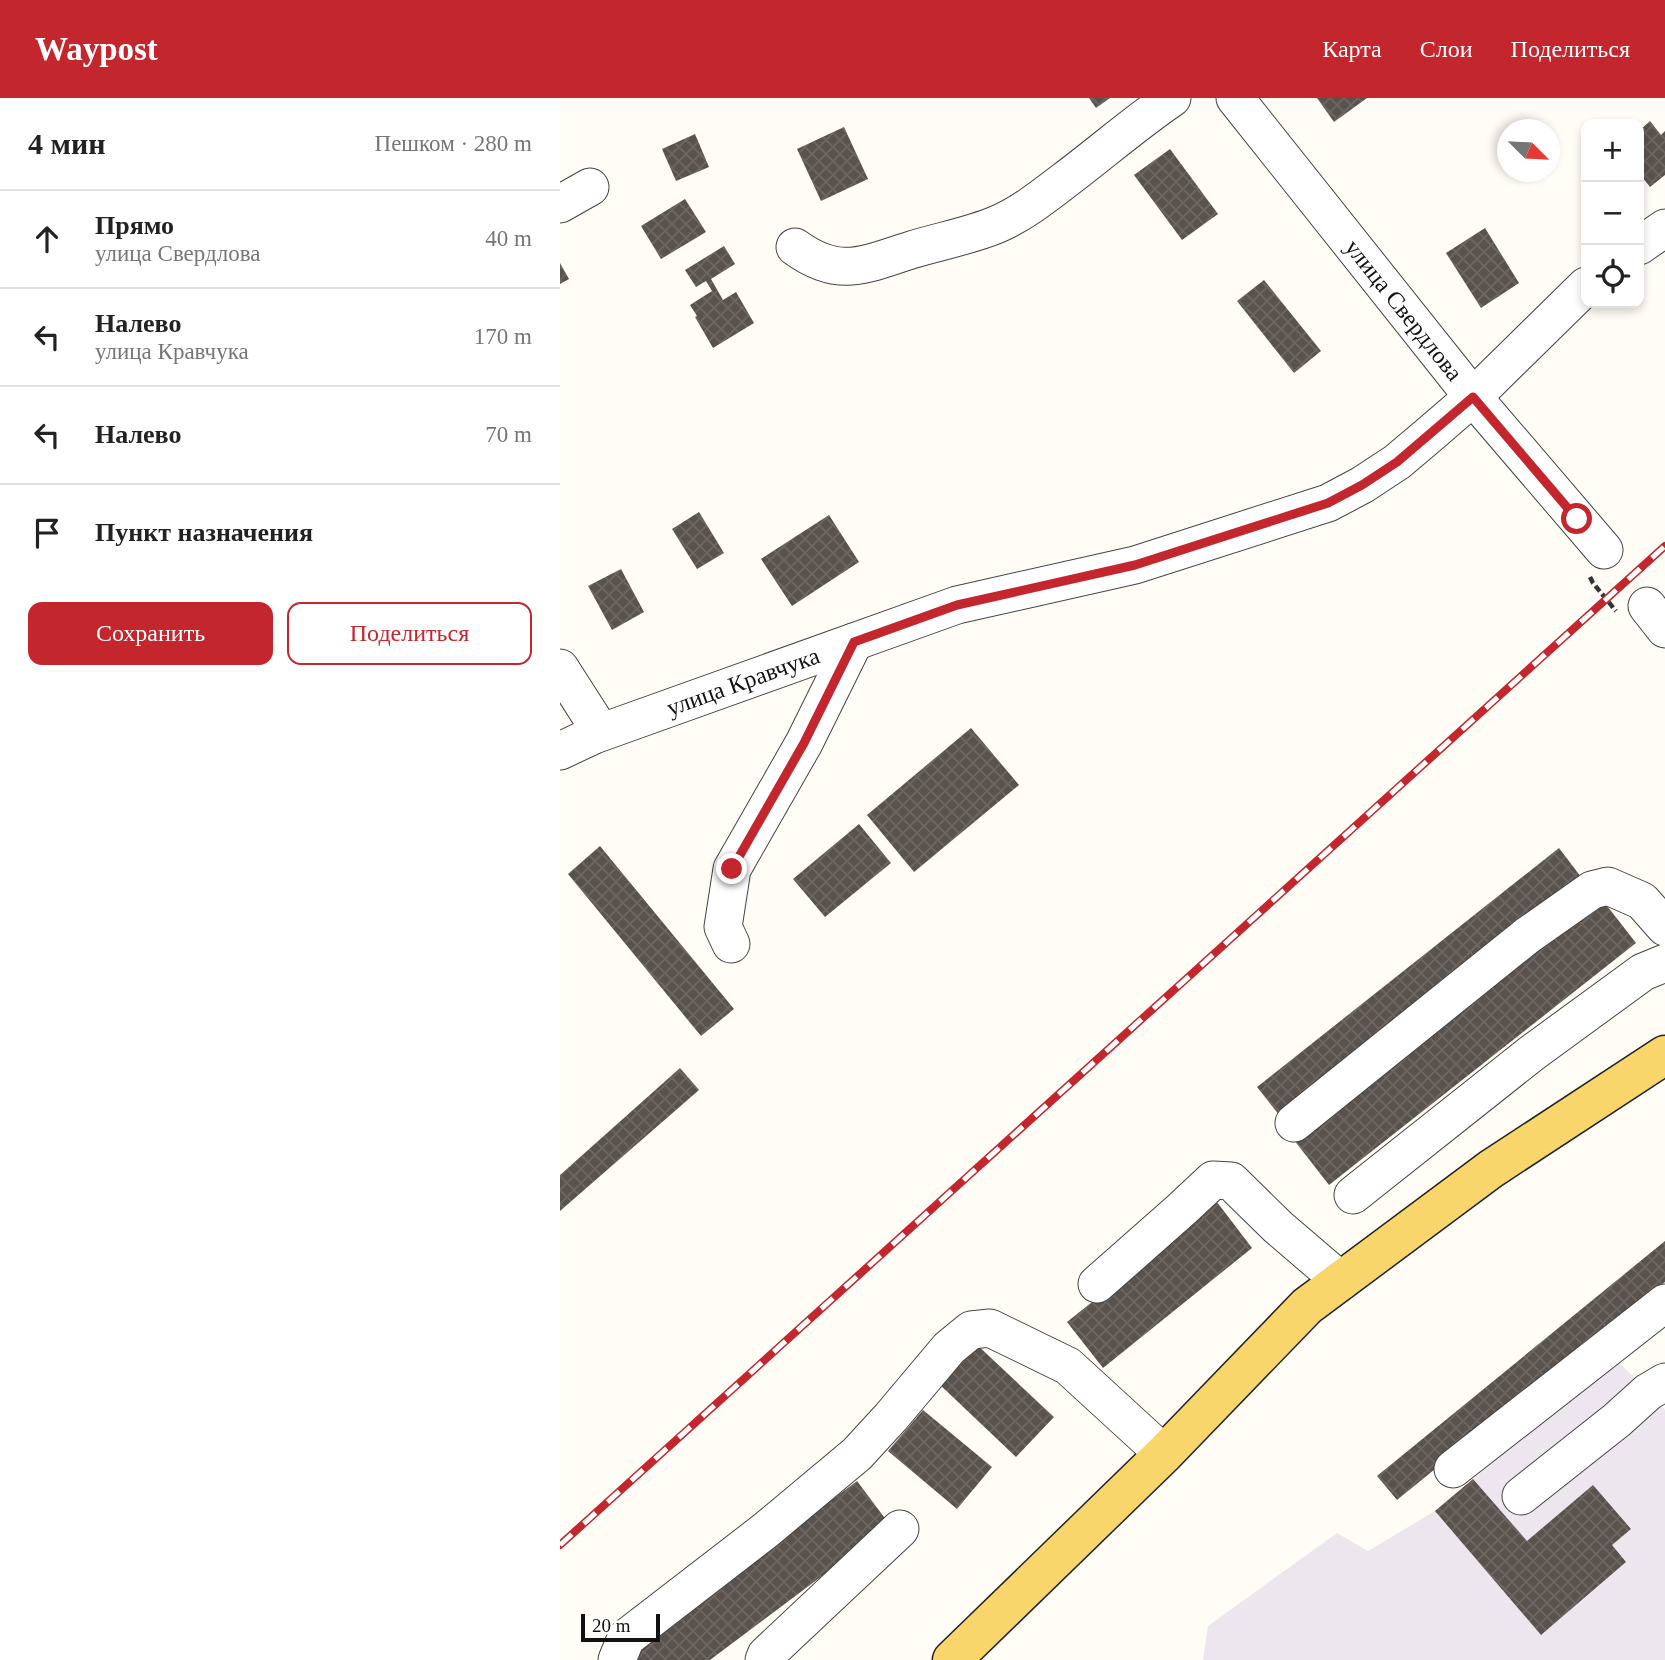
<!DOCTYPE html>
<html lang="ru">
<meta charset="utf-8">
<style>
:root{--surface:#fff;--page:#f6f6f6;--text:#222;--muted:#767676;--line:#e0e0e0;--accent:#c4262e}
body{margin:0;font-family:"Times New Roman",serif;background:var(--page);color:var(--text)}
.controls{position:absolute;right:21px;top:21px;display:grid;overflow:hidden;border-radius:14px;box-shadow:0 4px 10px #0003}
.controls button{width:63px;height:63px;display:grid;place-items:center;padding:0;border:0;border-bottom:2px solid var(--line);background:var(--surface);color:var(--text);font:35px sans-serif}
.compass{position:absolute;left:937px;top:21px;width:63px;height:63px;border-radius:50%;background:var(--surface);box-shadow:0 4px 10px #0003;rotate:114deg}
.scale{position:absolute;left:21px;bottom:18px;width:79px;box-sizing:border-box;padding-left:7px;border:4px solid #111;border-top:0;font-size:19px;line-height:24px;white-space:nowrap;color:#111;-webkit-text-stroke:5px #fff;paint-order:stroke}
.stop{position:absolute;width:21px;height:21px;margin:-16px;border:5px solid #c4262e;border-radius:50%;background:#fff}
.stop.end{background:#c4262e;border-color:#fff;box-shadow:0 2px 7px #0008}
.list{margin:0;padding:0;list-style:none}
h2{display:flex;justify-content:space-between;align-items:center;height:91px;margin:0;padding:0 28px;font-size:30px}
h2 small{font-size:23px;font-weight:400;color:var(--muted)}
.list li{display:grid;grid-template-columns:46px 1fr auto;gap:21px;align-items:center;box-sizing:border-box;height:98px;padding:0 28px;border-top:2px solid var(--line)}
.list b{display:block;font-size:26px;white-space:nowrap}
.list p{margin:0;font-size:23px;white-space:nowrap;color:var(--muted)}
.list em{font-size:23px;font-style:normal;color:var(--muted)}
.actions{display:flex;gap:14px;padding:21px 28px}
.actions a{flex:1;padding:16px 0;border:2px solid var(--accent);border-radius:14px;text-align:center;font-size:24px;color:var(--accent)}
.actions .main{background:var(--accent);color:#fff}
.icon{flex:none;width:38px;height:38px;fill:none;stroke:currentColor;stroke-width:2;stroke-linecap:round;stroke-linejoin:round}
.map{position:relative;flex:none;width:1105px;height:1562px;overflow:hidden}
header{display:flex;align-items:center;gap:42px;box-sizing:border-box;height:98px;padding:0 35px;background:var(--accent);color:#fff}
header strong{font-size:33px}
nav{display:flex;gap:38px;margin-inline-start:auto;font-size:24px}
main{display:flex}
aside{flex:1;background:var(--surface)}
.map>svg:first-child{display:block}
.industrial{fill:#eee6ef}
.building{fill:url(#building-cross-hatch)}
.lines{fill:none;stroke-linecap:round;stroke-linejoin:round}
.minor-casing{stroke:#444;stroke-width:39}
.major-casing{stroke:#222;stroke-width:41}
.path{stroke:#333;stroke-width:4.5;stroke-dasharray:7 3.5;stroke-linecap:butt}
.minor{stroke:#fff;stroke-width:37}
.major{stroke:#f9d66b;stroke-width:38}
.rail-casing{stroke:#c4262e;stroke-width:8}
.rail{stroke:#fff;stroke-width:5;stroke-dasharray:16;stroke-linecap:butt}
.route{stroke:#c4262e;stroke-width:9}
.labels{text-anchor:middle;dominant-baseline:central;stroke-width:7;stroke-linejoin:round;paint-order:stroke}
.street-label{font-size:24px;fill:#111;stroke:#fff}
</style>
<header>
<strong>Waypost</strong>
<nav><a>Карта</a><a>Слои</a><a>Поделиться</a></nav>
</header>
<main>
<aside>
<h2>4 мин<small>Пешком · 280 m</small></h2>
<ul class="list">
<li><svg class="icon" aria-label="ahead" viewBox="0 0 24 24"><path d="M12 20V5M6 11l6-6 6 6"/></svg><div><b>Прямо</b><p>улица Свердлова</p></div><em>40 m</em></li>
<li><svg class="icon" aria-label="left" viewBox="0 0 24 24"><path d="M17 20v-9H6M10 6l-5 5 5 5"/></svg><div><b>Налево</b><p>улица Кравчука</p></div><em>170 m</em></li>
<li><svg class="icon" aria-label="left" viewBox="0 0 24 24"><path d="M17 20v-9H6M10 6l-5 5 5 5"/></svg><div><b>Налево</b></div><em>70 m</em></li>
<li><svg class="icon" aria-label="arrive" viewBox="0 0 24 24"><path d="M6 21V4h12l-3 4 3 4H6"/></svg><div><b>Пункт назначения</b></div></li>
</ul>
<div class="actions"><a class="main">Сохранить</a><a>Поделиться</a></div>
</aside>
<div class="map">
<svg width="1105" height="1562" viewBox="0 0 1105 1562">
<defs>
<pattern id="building-cross-hatch" width="8" height="8" patternUnits="userSpaceOnUse" patternTransform="scale(1.75)"><rect width="8" height="8" fill="#5a524d"/><path d="M0 0l8 8M0 8l8-8" fill="none" stroke="#6d6662"/></pattern>
</defs>
<rect width="100%" height="100%" fill="#fffdf5"/>
<!-- industrial -->
<path class="industrial" d="M 1056,1261 L 1105,1312 L 1105,1562 L 643,1562 L 648,1528 L 777,1435 L 808,1453 L 875,1413 Z"/>
<!-- building -->
<g class="building">
<path d="M 529,0 L 550,0 L 536,10 Z"/>
<path d="M 757,0 L 807,0 L 774,24 Z"/>
<path d="M 1090,23 L 1101,37 L 1105,33 L 1105,77 L 1090,89 L 1079,75 L 1079,33 Z"/>
<path d="M 284,29 L 308,81 L 261,103 L 237,51 Z"/>
<path d="M 135,36 L 149,69 L 116,83 L 102,51 Z"/>
<path d="M 610,51 L 658,116 L 622,142 L 574,77 Z"/>
<path d="M 125,101 L 146,134 L 101,161 L 81,128 Z"/>
<path d="M 925,130 L 959,185 L 921,210 L 886,155 Z"/>
<path d="M 164,148 L 175,166 L 151,181 L 163,202 L 176,194 L 194,225 L 153,250 L 135,219 L 137,218 L 130,207 L 152,193 L 146,183 L 136,189 L 125,172 Z"/>
<path d="M 0,165 L 9,181 L 0,186 Z"/>
<path d="M 704,182 L 761,253 L 734,275 L 677,203 Z"/>
<path d="M 139,414 L 164,455 L 137,471 L 112,431 Z"/>
<path d="M 269,417 L 299,464 L 232,508 L 201,461 Z"/>
<path d="M 61,471 L 84,514 L 52,532 L 28,488 Z"/>
<path d="M 411,630 L 459,687 L 354,774 L 307,717 Z"/>
<path d="M 299,726 L 331,765 L 265,819 L 233,781 Z"/>
<path d="M 40,748 L 174,911 L 141,938 L 8,776 Z"/>
<path d="M 999,750 L 1021,779 L 720,1018 L 697,989 Z"/>
<path d="M 1041,800 L 1076,845 L 769,1087 L 734,1042 Z"/>
<path d="M 120,970 L 139,992 L 0,1113 L 0,1077 Z"/>
<path d="M 657,1104 L 692,1150 L 543,1270 L 507,1224 Z"/>
<path d="M 1105,1143 L 1105,1184 L 837,1402 L 817,1378 Z"/>
<path d="M 414,1244 L 494,1319 L 456,1359 L 377,1284 Z"/>
<path d="M 363,1312 L 432,1369 L 397,1411 L 328,1353 Z"/>
<path d="M 913,1381 L 967,1443 L 1033,1387 L 1071,1431 L 1052,1447 L 1066,1464 L 981,1537 L 875,1413 Z"/>
<path d="M 297,1383 L 330,1427 L 150,1562 L 66,1562 L 63,1558 Z"/>
</g>
<g class="lines">
<!-- minor casing -->
<g class="minor-casing">
<g id="minor">
<path id="s1" d="M 675,0 L 913,299 L 1044,452"/>
<path d="M 0,106 L 30,89"/>
<path d="M 1079,148 L 1105,130"/>
<path d="M 235,149 C 279,181 304,167 351,152 C 380,143 410,138 438,126 C 463,115 484,98 505,82 C 541,55 575,25 612,0"/>
<path d="M 1087,508 L 1105,531"/>
<path d="M 0,570 L 41,634"/>
<path id="s2" d="M 0,653 L 34,637 L 397,507 L 575,467 L 768,405 L 802,387 L 837,364 L 869,337 L 913,299 L 1026,188"/>
<path d="M 171,846 L 163,829 L 172,771 L 244,645 L 294,544"/>
<path d="M 734,1025 L 968,837 L 1032,792 L 1048,788 L 1082,803 L 1105,829"/>
<path d="M 793,1097 L 972,955 L 1083,874 L 1105,865"/>
<path d="M 537,1186 L 622,1111 L 653,1082 L 671,1083 L 718,1129 L 781,1183"/>
<path d="M 893,1371 L 1105,1205"/>
<path d="M 961,1398 L 1057,1322 L 1088,1294 L 1105,1284"/>
<path d="M 57,1562 L 66,1540 L 206,1432 L 297,1356 L 331,1319 L 389,1250 L 411,1232 L 430,1230 L 508,1268 L 604,1356"/>
<path d="M 204,1562 L 206,1557 L 340,1431"/>
</g>
</g>
<!-- major casing -->
<g class="major-casing">
<path id="major" d="M 392,1562 L 604,1356 L 747,1208 L 931,1071 L 1105,957"/>
</g>
<!-- path -->
<path class="path" d="M 1030,479 L 1033,485 L 1056,513"/>
<!-- minor -->
<use href="#minor" class="minor"/>
<!-- major -->
<use href="#major" class="major"/>
<!-- rail casing -->
<g class="rail-casing">
<path id="rail" d="M 0,1447 L 1105,448"/>
</g>
<!-- rail -->
<use href="#rail" class="rail"/>
</g>
<g class="lines">
<!-- route -->
<path class="route" d="M 172,771 L 244,645 L 294,544 L 397,507 L 575,467 L 768,405 L 802,387 L 837,364 L 913,299 L 1017,421"/>
</g>
<g class="labels">
<!-- street labels -->
<g class="street-label">
<text stroke="none"><textPath href="#s1" startOffset="271">улица Свердлова</textPath></text>
<text stroke="none"><textPath href="#s2" startOffset="196">улица Кравчука</textPath></text>
</g>
</g>
</svg>
<div class="controls">
<button>+</button>
<button>−</button>
<button><svg class="icon" aria-label="locate" viewBox="0 0 24 24"><circle cx="12" cy="12" r="6"/><path d="M12 2v4M12 18v4M2 12h4M18 12h4"/></svg></button>
</div>
<svg class="compass" viewBox="-18 -18 36 36"><path d="M0-13l5 13h-10z" fill="#e53935"/><path d="M0 13l5-13h-10z" fill="#767676"/></svg>
<div class="scale">20 m</div>
<div class="stop" style="left:1017px;top:421px"></div>
<div class="stop end" style="left:172px;top:771px"></div>
</div>
</main>
